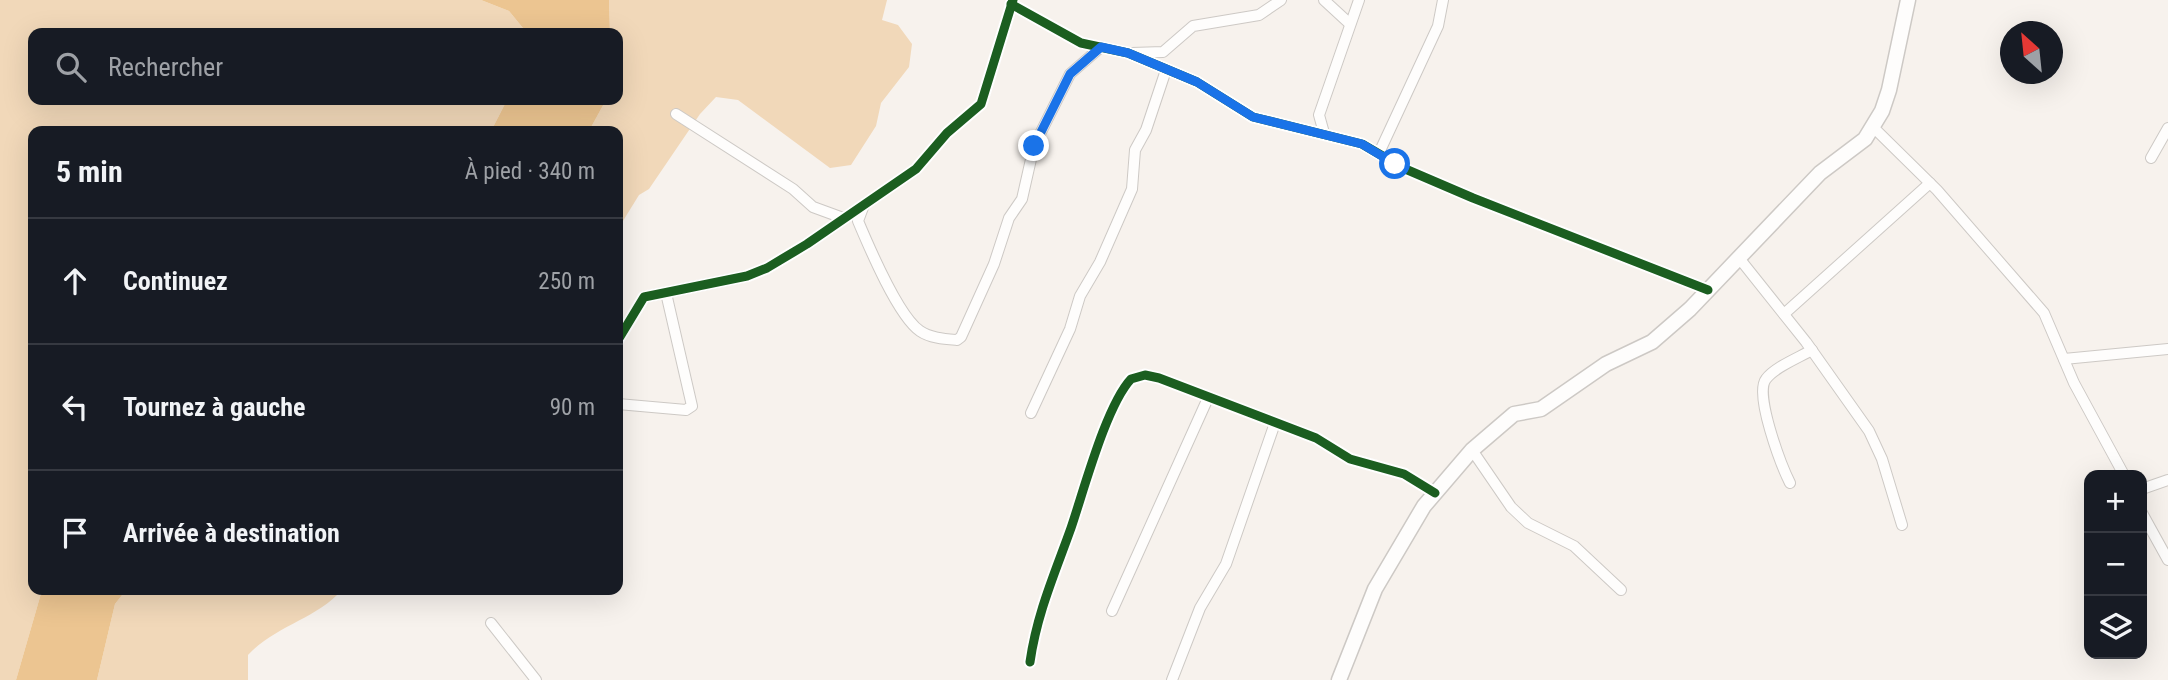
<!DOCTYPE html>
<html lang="fr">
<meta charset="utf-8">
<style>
:root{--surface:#171b24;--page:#242831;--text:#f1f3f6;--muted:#9ea1a6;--line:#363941}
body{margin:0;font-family:"Roboto Condensed",sans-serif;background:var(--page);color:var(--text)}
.controls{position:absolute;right:21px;bottom:21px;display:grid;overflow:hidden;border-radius:14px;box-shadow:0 7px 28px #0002}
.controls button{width:63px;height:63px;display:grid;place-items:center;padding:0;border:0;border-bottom:2px solid var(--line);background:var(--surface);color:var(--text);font:35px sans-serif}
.compass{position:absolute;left:2000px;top:21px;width:63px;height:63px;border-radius:50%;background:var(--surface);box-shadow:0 7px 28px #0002;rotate:333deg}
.stop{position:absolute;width:21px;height:21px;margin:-16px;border:5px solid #1a73e8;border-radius:50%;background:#fff}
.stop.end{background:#1a73e8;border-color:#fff;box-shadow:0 2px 7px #0008}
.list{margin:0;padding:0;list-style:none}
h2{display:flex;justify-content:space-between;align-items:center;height:91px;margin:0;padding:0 28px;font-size:30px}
h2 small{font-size:23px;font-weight:400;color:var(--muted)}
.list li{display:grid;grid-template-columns:46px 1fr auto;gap:21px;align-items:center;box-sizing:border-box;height:126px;padding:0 28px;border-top:2px solid var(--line)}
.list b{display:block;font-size:26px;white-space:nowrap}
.list em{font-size:23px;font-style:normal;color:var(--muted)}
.icon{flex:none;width:38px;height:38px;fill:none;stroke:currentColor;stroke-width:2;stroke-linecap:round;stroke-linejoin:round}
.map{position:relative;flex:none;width:2168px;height:680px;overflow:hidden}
.search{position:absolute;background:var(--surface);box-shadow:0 7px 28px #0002;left:28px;top:28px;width:595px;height:77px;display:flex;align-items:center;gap:18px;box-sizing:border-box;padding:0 24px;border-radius:14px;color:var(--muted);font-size:26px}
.panel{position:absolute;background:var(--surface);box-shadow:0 7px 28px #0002;left:28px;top:126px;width:595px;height:469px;border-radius:14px}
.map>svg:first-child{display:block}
.green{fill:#f1d8b9}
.water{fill:#ecc591}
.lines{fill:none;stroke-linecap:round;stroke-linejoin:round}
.street-casing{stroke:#cdc9c5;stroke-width:12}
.secondary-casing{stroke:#cdc9c5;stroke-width:17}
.street{stroke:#fefdfc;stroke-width:10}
.secondary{stroke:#fefdfc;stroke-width:14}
.cycleway-casing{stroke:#fff;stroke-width:13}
.cycleway{stroke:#1b5e20;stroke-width:9}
.route{stroke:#1a73e8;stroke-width:9}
</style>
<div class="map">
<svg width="2168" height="680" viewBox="0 0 2168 680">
<rect width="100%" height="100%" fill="#f7f2ed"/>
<!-- green -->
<g class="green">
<path d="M 0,0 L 481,0 L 509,11 L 527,33 L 33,33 L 33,100 L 507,100 L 491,131 L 33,131 L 33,590 L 42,590 L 16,680 L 0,680 Z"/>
<path d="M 609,0 L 887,0 L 882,20 L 898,25 L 912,44 L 909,67 L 881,103 L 876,126 L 851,165 L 830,168 L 738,100 L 716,97 L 700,114 L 649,189 L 639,195 L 618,229 L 618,131 L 589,131 L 606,100 L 618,100 L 618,33 L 610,33 Z"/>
<path d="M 126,590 L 342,590 C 316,619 275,626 248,655 L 248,680 L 97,680 L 115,604 Z"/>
</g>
<!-- water -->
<g class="water">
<path d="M 481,0 L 609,0 L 610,33 L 527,33 L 509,11 Z"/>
<path d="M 507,100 L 606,100 L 589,131 L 491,131 Z"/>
<path d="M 42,590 L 126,590 L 115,604 L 97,680 L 16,680 Z"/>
</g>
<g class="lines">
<!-- street casing -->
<g class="street-casing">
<g id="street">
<path d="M 1324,0 L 1350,24"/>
<path d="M 1011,4 L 1081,43 L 1128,53 L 1197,82 L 1253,117 L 1362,144 L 1403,168 L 1473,198 L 1708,290"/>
<path d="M 1132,53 L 1163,52 L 1193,26 L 1259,15 L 1281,0"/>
<path d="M 676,114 L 793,189 L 813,207 L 843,218"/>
<path d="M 1873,127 L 1937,190 L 2044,313 L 2074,383 L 2124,475"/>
<path d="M 1324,133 L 1319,115 L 1359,0"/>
<path d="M 1379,153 L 1438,26 L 1443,0"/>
<path d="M 2151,158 L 2168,128"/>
<path d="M 864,205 L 858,221 C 869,247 898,316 920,331 C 930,338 945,339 957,340 L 961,337 L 994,264 L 1009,218 L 1022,199 L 1034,146 L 1070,74 L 1101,47"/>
<path d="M 1739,258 L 1806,342 L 1869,431 L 1882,459 L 1902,525"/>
<path d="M 1784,314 L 1930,183"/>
<path d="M 618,340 L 644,297 L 747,276 L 767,268 L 807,244 L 916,169 L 947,133 L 981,104 L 1013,0"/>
<path d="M 2064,359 L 2168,349"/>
<path d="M 618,404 L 686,410 L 692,406 L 666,293"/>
<path d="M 1031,413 L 1070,329 L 1080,296 L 1100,262 L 1132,189 L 1135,150 L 1146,130 L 1166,70"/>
<path d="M 1472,450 L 1511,507 L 1528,523 L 1574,546 L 1621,590"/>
<path d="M 1790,483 C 1781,465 1754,394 1766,379 C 1775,367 1798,358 1812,350"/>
<path d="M 2142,489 L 2168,480"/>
<path d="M 2142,513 L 2168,560"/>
<path d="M 1112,611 L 1208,398"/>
<path d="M 491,623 L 536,680"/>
<path d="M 1030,662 C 1037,613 1055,573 1071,528 C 1084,490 1106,406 1131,379 L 1145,375 L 1159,378 L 1316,438 L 1350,459 L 1404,474 L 1435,493"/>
<path d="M 1172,680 L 1200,608 L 1226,564 L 1275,423"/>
</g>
</g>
<!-- secondary casing -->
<g class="secondary-casing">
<path id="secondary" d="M 1339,680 L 1375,589 L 1424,506 L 1472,450 L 1514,414 L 1541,409 L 1606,364 L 1652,342 L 1690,309 L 1820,173 L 1865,139 L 1882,111 L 1889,90 L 1908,0"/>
</g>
<!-- street -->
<use href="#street" class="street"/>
<!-- secondary -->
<use href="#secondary" class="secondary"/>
<!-- cycleway casing -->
<g class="cycleway-casing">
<g id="cycleway">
<path d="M 1011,4 L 1081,43 L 1128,53 L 1197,82 L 1253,117 L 1362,144 L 1403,168 L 1473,198 L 1708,290"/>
<path d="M 618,340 L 644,297 L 747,276 L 767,268 L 807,244 L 916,169 L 947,133 L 981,104 L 1013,0"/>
<path d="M 1030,662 C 1037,613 1055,573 1071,528 C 1084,490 1106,406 1131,379 L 1145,375 L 1159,378 L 1316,438 L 1350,459 L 1404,474 L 1435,493"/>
</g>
</g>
<!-- cycleway -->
<use href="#cycleway" class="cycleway"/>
</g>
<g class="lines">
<!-- route -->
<path class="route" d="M 1034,146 L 1070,74 L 1101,47 L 1128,53 L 1197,82 L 1253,117 L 1362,144 L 1395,164"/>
</g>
</svg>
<div class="controls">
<button>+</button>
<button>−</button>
<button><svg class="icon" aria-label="layers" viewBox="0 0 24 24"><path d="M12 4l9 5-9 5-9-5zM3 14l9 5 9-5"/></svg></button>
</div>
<svg class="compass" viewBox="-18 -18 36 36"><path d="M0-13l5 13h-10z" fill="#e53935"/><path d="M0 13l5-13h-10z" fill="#9ea1a6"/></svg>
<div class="stop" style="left:1395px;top:164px"></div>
<div class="stop end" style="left:1034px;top:146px"></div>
<div class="search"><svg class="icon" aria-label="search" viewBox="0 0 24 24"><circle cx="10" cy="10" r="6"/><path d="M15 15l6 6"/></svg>Rechercher</div>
<section class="panel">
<h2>5 min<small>À pied · 340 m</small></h2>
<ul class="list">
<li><svg class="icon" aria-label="ahead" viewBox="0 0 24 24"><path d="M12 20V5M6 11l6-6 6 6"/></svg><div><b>Continuez</b></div><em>250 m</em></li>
<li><svg class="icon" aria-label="left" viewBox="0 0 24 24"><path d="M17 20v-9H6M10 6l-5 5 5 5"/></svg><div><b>Tournez à gauche</b></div><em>90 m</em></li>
<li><svg class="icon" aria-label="arrive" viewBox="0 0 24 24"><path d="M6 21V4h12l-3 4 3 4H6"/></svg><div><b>Arrivée à destination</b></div></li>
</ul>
</section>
</div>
